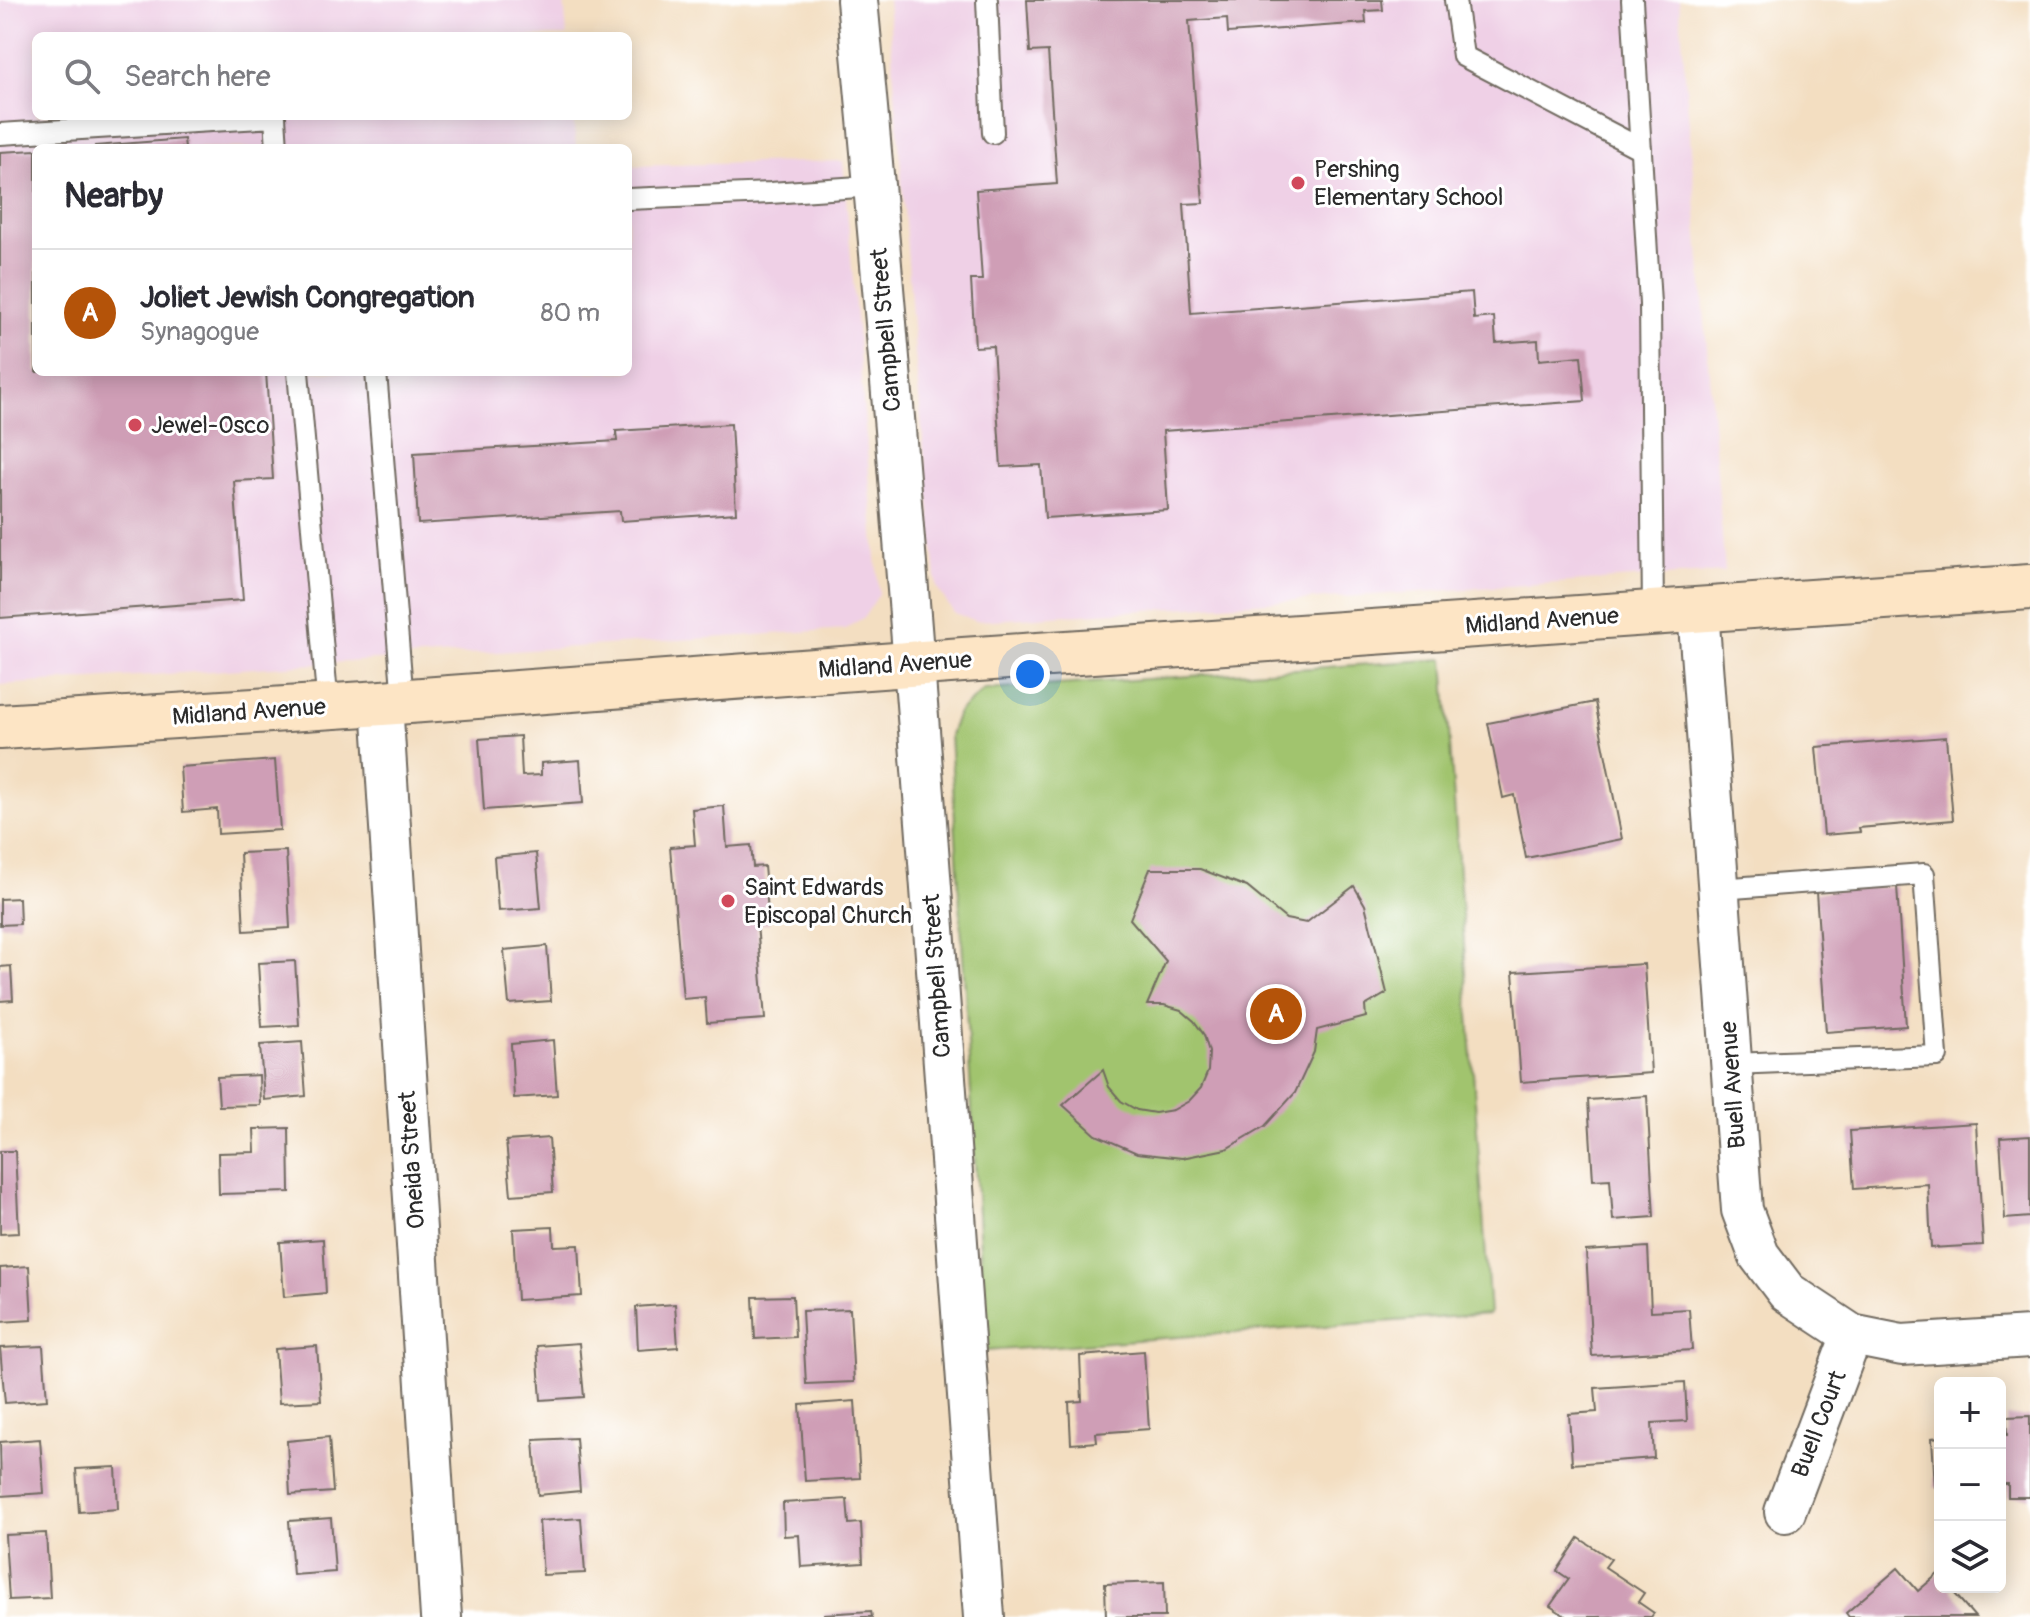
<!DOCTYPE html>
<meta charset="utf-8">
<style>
:root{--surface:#fff;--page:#f7f7f7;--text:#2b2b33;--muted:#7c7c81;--line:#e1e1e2;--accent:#b45309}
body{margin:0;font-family:Pangolin,sans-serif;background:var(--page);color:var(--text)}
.controls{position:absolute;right:24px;bottom:24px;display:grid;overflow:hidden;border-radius:12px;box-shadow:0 4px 20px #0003}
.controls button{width:72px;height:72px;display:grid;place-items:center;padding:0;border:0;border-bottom:2px solid var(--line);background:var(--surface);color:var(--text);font:40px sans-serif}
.you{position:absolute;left:1030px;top:674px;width:28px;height:28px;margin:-20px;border:6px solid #fff;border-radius:50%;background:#1a73e8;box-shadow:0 0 0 12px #1a73e833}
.badge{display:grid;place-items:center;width:52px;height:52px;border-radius:50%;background:var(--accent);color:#fff;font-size:26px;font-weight:700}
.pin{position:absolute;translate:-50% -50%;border:4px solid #fff;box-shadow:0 2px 8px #0006}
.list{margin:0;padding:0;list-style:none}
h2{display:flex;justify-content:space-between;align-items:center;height:104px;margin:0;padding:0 32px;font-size:34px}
h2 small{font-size:26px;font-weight:400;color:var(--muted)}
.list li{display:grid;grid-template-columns:52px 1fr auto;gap:24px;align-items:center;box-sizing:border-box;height:128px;padding:0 32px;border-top:2px solid var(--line)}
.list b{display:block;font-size:30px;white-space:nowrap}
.list p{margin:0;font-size:26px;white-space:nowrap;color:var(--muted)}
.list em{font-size:26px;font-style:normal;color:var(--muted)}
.icon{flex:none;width:44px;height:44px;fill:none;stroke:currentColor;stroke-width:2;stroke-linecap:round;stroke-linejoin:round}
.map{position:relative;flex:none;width:2030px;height:1617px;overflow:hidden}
.search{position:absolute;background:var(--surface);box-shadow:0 4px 20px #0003;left:32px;top:32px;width:600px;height:88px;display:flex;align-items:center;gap:20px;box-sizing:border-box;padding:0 28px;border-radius:12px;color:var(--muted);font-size:30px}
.panel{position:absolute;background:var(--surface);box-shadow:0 4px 20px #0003;left:32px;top:144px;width:600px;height:232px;border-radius:12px}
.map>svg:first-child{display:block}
.built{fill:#efd0e6}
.green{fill:#a1c46e;stroke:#66784c;stroke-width:2}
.building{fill:#cf9eb6}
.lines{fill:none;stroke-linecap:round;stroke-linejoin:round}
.lane-casing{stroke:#716a60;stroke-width:24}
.street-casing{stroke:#716a60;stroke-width:44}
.secondary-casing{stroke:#716a60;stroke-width:48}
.lane{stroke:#fff;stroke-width:20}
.street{stroke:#fff;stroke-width:40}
.secondary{stroke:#fde5c5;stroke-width:44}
.poi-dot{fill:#d1495b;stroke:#fff;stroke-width:3}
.labels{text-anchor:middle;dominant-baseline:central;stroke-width:6;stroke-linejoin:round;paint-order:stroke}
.poi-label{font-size:24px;fill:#2b2b2b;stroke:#fff;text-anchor:start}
.street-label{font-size:24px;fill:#2b2b2b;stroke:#fff}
</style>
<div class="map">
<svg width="2030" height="1617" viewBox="0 0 2030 1617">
<rect width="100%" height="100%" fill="#fff"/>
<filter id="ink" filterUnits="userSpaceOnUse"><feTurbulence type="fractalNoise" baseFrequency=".0125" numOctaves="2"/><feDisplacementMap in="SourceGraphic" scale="16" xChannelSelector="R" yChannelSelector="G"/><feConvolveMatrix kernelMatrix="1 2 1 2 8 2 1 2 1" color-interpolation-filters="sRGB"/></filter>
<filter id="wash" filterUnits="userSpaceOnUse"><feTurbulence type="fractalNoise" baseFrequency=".006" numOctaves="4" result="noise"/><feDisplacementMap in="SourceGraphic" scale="32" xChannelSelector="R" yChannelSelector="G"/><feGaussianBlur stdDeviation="1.8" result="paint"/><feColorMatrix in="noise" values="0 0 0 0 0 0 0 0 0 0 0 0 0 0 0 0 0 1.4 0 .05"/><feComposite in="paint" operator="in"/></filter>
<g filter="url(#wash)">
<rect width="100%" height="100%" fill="#f3dec1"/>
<!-- built -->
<g class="built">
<path d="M 0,0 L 564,0 L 567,36 L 36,36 L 36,116 L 573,116 L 576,148 L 36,148 L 36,372 L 628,372 L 628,166 L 843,161 L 879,594 L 864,617 L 845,629 L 0,685 Z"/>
<path d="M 888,0 L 1679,0 L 1725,572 L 976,621 L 954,613 L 937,588 L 916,366 Z"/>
</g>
<!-- green -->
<path class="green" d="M 1444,659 L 1490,1314 L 986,1351 L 950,735 L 958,712 L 984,690 Z"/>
<g id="blocks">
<!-- building -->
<g class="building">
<path d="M 1027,0 L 1382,0 L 1383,10 L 1365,11 L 1366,23 L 1228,33 L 1227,18 L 1189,21 L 1203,203 L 1184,204 L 1191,313 L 1472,292 L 1474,319 L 1494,317 L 1496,343 L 1538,340 L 1539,360 L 1581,356 L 1585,401 L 1163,431 L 1168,510 L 1045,518 L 1041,465 L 1001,467 L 993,346 L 975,347 L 971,280 L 982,280 L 976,190 L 1057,184 L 1048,51 L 1030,52 Z"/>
<path d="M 184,139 L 185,148 L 95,148 L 95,146 Z"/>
<path d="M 36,150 L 36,372 L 266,372 L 273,479 L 234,481 L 243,600 L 0,618 L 0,152 Z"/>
<path d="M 731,424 L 736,513 L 621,521 L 620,511 L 418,524 L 414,453 L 617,441 L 616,431 Z"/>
<path d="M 1595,702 L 1622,839 L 1526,858 L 1514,795 L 1503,798 L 1488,723 Z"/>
<path d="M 520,736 L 522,776 L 541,775 L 541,763 L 580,760 L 583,803 L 484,810 L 479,739 Z"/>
<path d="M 1946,737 L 1953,820 L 1859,828 L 1860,832 L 1824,835 L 1816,747 Z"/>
<path d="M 275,760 L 280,830 L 218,834 L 217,809 L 183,812 L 180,767 Z"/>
<path d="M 724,806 L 727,847 L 751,845 L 753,867 L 764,866 L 769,924 L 757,924 L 765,1019 L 707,1023 L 705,997 L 683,999 L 670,847 L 695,845 L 692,809 Z"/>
<path d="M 286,851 L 290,928 L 244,931 L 240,853 Z"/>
<path d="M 536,853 L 541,908 L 498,911 L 494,857 Z"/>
<path d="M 1150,869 L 1200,869 L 1247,887 L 1286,919 L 1306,923 L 1354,886 L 1365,905 L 1387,993 L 1365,1006 L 1366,1017 L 1317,1030 L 1314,1052 L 1295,1093 L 1265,1126 L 1226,1149 L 1182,1158 L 1137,1153 L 1096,1135 L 1063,1105 L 1103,1070 L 1109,1087 L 1121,1101 L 1137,1110 L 1155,1113 L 1173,1110 L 1189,1101 L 1201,1088 L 1208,1071 L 1209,1052 L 1204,1035 L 1194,1021 L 1181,1010 L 1164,1005 L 1147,1005 L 1166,961 L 1130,919 Z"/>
<path d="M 1897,886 L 1906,1026 L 1826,1032 L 1816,892 Z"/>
<path d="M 19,898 L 20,924 L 0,925 L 0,899 Z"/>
<path d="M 547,946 L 551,1001 L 509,1004 L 504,950 Z"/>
<path d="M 295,961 L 299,1025 L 262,1027 L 258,963 Z"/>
<path d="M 1644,964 L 1651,1073 L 1521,1082 L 1513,972 Z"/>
<path d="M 11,966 L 13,1000 L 0,1001 L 0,967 Z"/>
<path d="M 553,1040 L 557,1095 L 514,1098 L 511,1044 Z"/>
<path d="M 302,1042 L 306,1096 L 264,1100 L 260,1045 Z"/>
<path d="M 259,1075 L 260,1105 L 219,1106 L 217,1077 Z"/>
<path d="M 1647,1096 L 1654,1217 L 1613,1220 L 1610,1179 L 1593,1180 L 1588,1100 Z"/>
<path d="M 1976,1123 L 1983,1245 L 1931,1248 L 1928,1184 L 1854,1189 L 1850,1131 Z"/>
<path d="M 289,1128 L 290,1192 L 219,1194 L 218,1153 L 255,1152 L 254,1129 Z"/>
<path d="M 2030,1136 L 2030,1217 L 2005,1219 L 2000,1138 Z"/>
<path d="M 549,1138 L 553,1192 L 511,1195 L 506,1141 Z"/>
<path d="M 0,1151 L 15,1151 L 19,1233 L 0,1234 Z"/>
<path d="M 553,1227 L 554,1246 L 579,1245 L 582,1296 L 517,1300 L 513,1229 Z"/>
<path d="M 323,1239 L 326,1293 L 284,1297 L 280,1242 Z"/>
<path d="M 1648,1247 L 1651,1311 L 1689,1309 L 1692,1350 L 1592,1356 L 1586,1251 Z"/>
<path d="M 29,1266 L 32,1320 L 0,1322 L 0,1268 Z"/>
<path d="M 793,1296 L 795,1337 L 755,1339 L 753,1297 Z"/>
<path d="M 675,1304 L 678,1347 L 638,1350 L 636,1307 Z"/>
<path d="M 850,1309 L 854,1382 L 806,1384 L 802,1311 Z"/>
<path d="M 579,1343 L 584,1397 L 541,1400 L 537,1346 Z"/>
<path d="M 43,1346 L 47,1400 L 5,1403 L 0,1348 Z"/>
<path d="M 317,1346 L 321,1401 L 279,1403 L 275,1349 Z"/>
<path d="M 1144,1351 L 1149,1429 L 1096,1433 L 1097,1442 L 1071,1444 L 1069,1402 L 1082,1401 L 1080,1356 Z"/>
<path d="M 1685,1382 L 1687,1421 L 1652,1423 L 1654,1458 L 1572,1464 L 1569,1414 L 1597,1412 L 1595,1388 Z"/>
<path d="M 855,1401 L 860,1478 L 805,1481 L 800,1405 Z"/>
<path d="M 2030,1416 L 2030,1497 L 2008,1497 L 2008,1484 L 2000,1484 L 2000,1435 L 2007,1435 L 2006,1417 Z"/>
<path d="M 329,1437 L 333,1492 L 290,1495 L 287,1441 Z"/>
<path d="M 1940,1437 L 1940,1487 L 1935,1487 L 1932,1438 Z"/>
<path d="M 576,1438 L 580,1491 L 538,1495 L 534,1440 Z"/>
<path d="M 40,1439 L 44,1493 L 1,1496 L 0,1442 Z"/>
<path d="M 116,1467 L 118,1509 L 79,1512 L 76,1469 Z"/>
<path d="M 847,1499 L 849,1524 L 861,1523 L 863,1563 L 801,1567 L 799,1535 L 784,1536 L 783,1503 Z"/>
<path d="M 331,1518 L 335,1572 L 293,1575 L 289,1521 Z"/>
<path d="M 581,1518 L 585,1573 L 543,1575 L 539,1521 Z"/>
<path d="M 46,1533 L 50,1598 L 9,1600 L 5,1535 Z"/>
<path d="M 1579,1538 L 1611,1559 L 1605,1567 L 1644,1593 L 1638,1602 L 1654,1613 L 1651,1617 L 1567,1617 L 1550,1606 L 1569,1579 L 1557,1571 Z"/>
<path d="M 1898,1568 L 1918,1591 L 1938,1574 L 1940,1577 L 1940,1587 L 1949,1587 L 1975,1617 L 1849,1617 L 1846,1613 Z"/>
<path d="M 1164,1582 L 1165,1617 L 1106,1617 L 1105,1584 Z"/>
<path d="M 871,1611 L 872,1617 L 824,1617 L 824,1614 Z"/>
</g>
</g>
</g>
<g filter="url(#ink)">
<use href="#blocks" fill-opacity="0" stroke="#716a60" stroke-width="2"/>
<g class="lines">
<!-- lane casing -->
<g class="lane-casing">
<g id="lane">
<path d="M 987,0 L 993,133"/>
<path d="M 1455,0 L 1463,56 L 1641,149"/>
<path d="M 1632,0 L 1650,304 L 1653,613"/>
<path d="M 0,134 L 275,117 L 277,148"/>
<path d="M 628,199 L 770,193 L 874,186"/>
<path d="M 298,372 L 328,707"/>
<path d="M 376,372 L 403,701"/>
<path d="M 1719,889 L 1924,874 L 1937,1056 L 1732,1064"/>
</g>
</g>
<!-- street casing -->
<g class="street-casing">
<g id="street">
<path d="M 857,0 C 908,538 945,1078 984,1617"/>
<path d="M 1698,610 L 1742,1210 L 1759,1255 L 1787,1292 L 1852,1335 L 1902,1345 L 2030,1337"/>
<path d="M 382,703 L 441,1617"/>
<path d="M 1785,1512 L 1852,1335"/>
</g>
</g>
<!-- secondary casing -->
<g class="secondary-casing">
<path id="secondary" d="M 0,727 L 382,703 L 963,660 L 2030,587"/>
</g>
<!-- lane -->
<use href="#lane" class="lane"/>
<!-- street -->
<use href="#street" class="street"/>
<!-- secondary -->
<use href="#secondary" class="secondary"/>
</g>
</g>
<!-- markers -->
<g class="poi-dot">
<circle cx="1298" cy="183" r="8"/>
<circle cx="135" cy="425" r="8"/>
<circle cx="728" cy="901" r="8"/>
</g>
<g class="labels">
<!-- poi labels -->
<g class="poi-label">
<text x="1314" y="169">Pershing<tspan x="1314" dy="28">Elementary School</tspan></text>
<text x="151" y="425">Jewel-Osco</text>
<text x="744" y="887">Saint Edwards<tspan x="744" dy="28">Episcopal Church</tspan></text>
</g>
<!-- street labels -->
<g class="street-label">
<text transform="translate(886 330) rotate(-95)">Campbell Street</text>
<text transform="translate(1542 621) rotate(-4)">Midland Avenue</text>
<text transform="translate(895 665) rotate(-4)">Midland Avenue</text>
<text transform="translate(249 712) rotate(-4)">Midland Avenue</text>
<text transform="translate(937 976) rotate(-94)">Campbell Street</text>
<text transform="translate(1733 1085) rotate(-94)">Buell Avenue</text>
<text transform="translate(412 1160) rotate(-94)">Oneida Street</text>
<text transform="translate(1819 1424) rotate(-69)">Buell Court</text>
</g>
</g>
</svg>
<div class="controls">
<button>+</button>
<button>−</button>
<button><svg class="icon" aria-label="layers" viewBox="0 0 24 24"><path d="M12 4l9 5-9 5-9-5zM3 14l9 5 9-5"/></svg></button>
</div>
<div class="you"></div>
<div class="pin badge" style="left:1276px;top:1014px">A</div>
<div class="search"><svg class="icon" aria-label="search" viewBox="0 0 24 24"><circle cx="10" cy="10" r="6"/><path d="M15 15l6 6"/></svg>Search here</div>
<section class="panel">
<h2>Nearby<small></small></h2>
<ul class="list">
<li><span class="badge">A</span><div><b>Joliet Jewish Congregation</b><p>Synagogue</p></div><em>80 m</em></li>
</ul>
</section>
</div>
